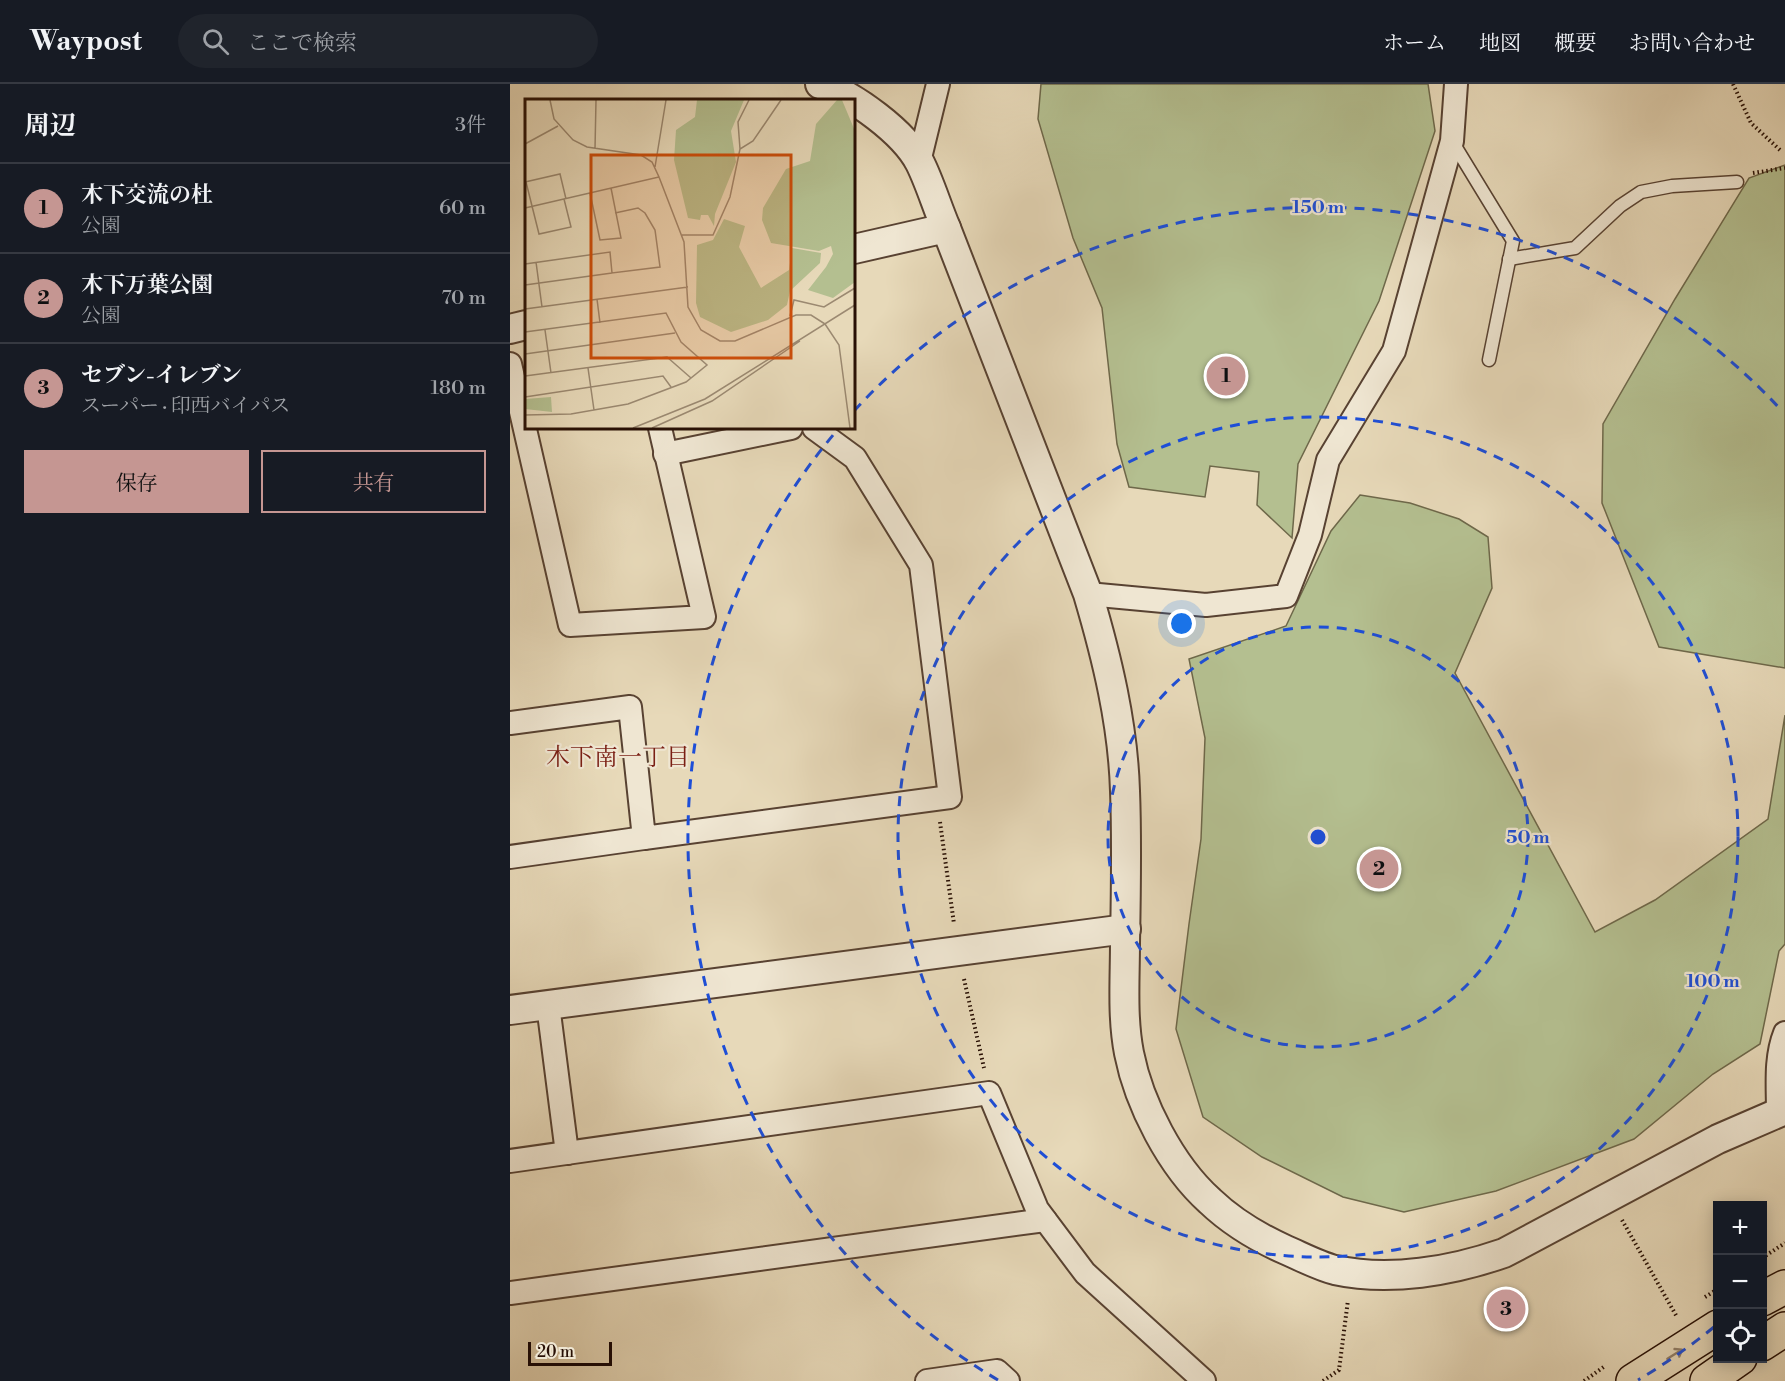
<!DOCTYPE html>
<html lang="ja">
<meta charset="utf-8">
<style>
:root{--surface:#171b24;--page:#20242c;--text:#f1f3f6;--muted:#9ea1a6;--line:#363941;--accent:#c59692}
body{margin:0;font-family:"Libre Bodoni","Noto Serif JP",serif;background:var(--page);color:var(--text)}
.controls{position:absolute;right:18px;bottom:18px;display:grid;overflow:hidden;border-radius:0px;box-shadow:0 3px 15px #0003}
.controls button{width:54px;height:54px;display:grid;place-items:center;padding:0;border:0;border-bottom:2px solid var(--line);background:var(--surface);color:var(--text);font:30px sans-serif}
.scale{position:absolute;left:18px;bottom:15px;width:84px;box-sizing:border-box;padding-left:6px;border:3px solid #281005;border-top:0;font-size:16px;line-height:21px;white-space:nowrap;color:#281005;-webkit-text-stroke:4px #efe6d2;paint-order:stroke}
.you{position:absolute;left:672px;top:540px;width:21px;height:21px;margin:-15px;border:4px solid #fff;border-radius:50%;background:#1a73e8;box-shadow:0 0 0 9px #1a73e833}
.badge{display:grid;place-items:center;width:39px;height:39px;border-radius:50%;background:var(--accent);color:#111;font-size:20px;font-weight:700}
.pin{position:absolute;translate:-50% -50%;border:3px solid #fff;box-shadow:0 2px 6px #0006}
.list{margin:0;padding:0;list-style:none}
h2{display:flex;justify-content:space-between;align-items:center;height:78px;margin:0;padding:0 24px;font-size:26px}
h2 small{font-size:20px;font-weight:400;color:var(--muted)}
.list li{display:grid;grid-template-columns:39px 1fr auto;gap:18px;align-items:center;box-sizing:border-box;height:90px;padding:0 24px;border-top:2px solid var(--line)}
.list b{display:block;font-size:22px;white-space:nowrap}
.list p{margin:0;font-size:20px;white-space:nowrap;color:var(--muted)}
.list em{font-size:20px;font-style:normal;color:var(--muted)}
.actions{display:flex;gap:12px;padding:18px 24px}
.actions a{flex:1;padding:14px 0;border:2px solid var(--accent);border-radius:0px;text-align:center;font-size:21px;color:var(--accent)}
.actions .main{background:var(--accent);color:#111}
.icon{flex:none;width:33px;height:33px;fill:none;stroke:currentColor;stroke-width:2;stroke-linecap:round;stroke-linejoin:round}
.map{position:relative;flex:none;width:1275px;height:1297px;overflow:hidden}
header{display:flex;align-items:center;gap:36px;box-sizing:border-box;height:84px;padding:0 30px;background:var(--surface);border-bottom:2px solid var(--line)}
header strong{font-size:28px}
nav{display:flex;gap:33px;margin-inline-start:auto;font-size:21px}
.search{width:420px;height:54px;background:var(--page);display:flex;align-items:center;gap:15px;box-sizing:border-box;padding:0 21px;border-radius:33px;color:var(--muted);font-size:22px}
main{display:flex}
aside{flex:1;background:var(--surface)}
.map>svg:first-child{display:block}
.park{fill:#b4bf90;stroke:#6e684a;stroke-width:1.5}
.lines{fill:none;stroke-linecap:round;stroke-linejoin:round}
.service-casing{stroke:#584232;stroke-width:15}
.minor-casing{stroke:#584232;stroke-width:26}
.tertiary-casing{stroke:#584232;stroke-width:32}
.trunk-casing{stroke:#281005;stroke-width:36}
.path{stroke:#281005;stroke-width:4;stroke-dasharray:1.5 3;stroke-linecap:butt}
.service{stroke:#efe6d2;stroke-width:12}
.minor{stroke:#efe6d2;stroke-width:22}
.tertiary{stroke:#efe6d2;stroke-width:28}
.trunk{stroke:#e7d9b9;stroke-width:33}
.oneway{stroke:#917f68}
.ring{fill:none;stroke:#1d4ed8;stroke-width:3;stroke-dasharray:10 8}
.labels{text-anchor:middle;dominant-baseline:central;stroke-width:4.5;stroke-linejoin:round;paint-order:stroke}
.neighbourhood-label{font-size:24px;fill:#7a1f14;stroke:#efe6d2}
.inset-road{fill:none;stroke:#9b8971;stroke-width:1.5}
.view{fill:#cb4e0b;fill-opacity:0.15;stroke:#cb4e0b;stroke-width:3}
.inset-edge{fill:none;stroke:#281005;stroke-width:3}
.centre{fill:#1d4ed8;stroke:#efe6d2;stroke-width:3}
.ring-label{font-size:18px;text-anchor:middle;font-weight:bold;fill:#1d4ed8;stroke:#efe6d2;stroke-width:4.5;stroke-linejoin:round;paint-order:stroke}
</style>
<header>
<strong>Waypost</strong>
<div class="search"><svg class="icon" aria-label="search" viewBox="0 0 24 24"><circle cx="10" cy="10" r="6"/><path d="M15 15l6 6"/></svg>ここで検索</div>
<nav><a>ホーム</a><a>地図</a><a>概要</a><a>お問い合わせ</a></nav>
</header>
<main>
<aside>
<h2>周辺<small>3件</small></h2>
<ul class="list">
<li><span class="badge">1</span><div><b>木下交流の杜</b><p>公園</p></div><em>60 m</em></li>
<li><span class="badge">2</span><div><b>木下万葉公園</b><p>公園</p></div><em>70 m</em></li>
<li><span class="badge">3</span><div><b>セブン-イレブン</b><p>スーパー · 印西バイパス</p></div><em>180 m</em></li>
</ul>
<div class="actions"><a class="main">保存</a><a>共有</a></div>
</aside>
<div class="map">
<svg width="1275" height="1297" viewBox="0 0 1275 1297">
<rect width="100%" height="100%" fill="#e7d9b9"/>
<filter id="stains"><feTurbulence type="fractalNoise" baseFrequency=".00333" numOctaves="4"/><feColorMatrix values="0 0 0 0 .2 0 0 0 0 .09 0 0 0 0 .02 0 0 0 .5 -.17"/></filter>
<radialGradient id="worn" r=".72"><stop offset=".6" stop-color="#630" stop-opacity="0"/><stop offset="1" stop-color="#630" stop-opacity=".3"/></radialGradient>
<!-- park -->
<g class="park">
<path d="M 531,0 L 918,0 L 925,47 L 869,217 L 788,380 L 782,454 L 747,421 L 749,388 L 700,382 L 695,413 L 619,403 L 607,360 L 592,224 L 563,154 L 528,35 Z"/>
<path d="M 1275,81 L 1275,584 L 1149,563 L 1092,419 L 1093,340 L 1165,215 L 1239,94 Z"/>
<path d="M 850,411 L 900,419 L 949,435 L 978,453 L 982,504 L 945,589 L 1085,848 L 1145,816 L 1258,735 L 1275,631 L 1275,860 L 1269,867 L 1250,960 L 1203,990 L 1124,1055 L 986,1107 L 894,1128 L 833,1113 L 752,1073 L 693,1033 L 666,945 L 679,840 L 691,755 L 695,654 L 679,575 L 776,542 L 821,447 Z"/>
</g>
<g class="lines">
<!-- service casing -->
<g class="service-casing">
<g id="service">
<path d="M 942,57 L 1003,157 L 979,276"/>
<path d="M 999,175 L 1065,164 L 1110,122 L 1131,108 L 1162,102 L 1227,98"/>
</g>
</g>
<!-- minor casing -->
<g class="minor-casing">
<g id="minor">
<path d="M 409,78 L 428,0"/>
<path d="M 0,280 L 60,541 L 194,533 L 150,344"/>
<path d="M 155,370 L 281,344"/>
<path d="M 578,510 L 696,521 L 776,512 L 800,451 L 818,376 L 884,267 L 942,57 L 946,0"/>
<path d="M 0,639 L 120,623 L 134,754 L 440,713 L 411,481 L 345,374 L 304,344"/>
<path d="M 0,773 L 134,754"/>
<path d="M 38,921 L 57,1069"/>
<path d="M 1268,1028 C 1268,1002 1265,974 1275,949"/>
<path d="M 0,1077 L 479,1009 L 527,1125 L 575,1189 L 694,1297"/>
<path d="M 0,1209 L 535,1136"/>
<path d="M 417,1297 L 487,1287 L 498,1297"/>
</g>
</g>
<!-- tertiary casing -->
<g class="tertiary-casing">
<g id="tertiary">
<path d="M 310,0 C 343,11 394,48 410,79 C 420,99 427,123 436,144 L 344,165"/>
<path d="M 436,144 L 578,510 C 597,574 613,640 615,707 C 617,757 616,809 615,859 C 615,895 612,933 619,969 C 629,1020 661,1082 700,1117 C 722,1138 749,1154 776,1166 C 792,1173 809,1182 825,1186 C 880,1198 942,1187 994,1169 L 1208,1055 L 1275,1026"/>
<path d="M 0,245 L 16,241"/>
<path d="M 0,926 L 616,845"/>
</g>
</g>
<!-- trunk casing -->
<g class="trunk-casing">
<g id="trunk">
<path d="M 1252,1215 L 1275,1203"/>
<path d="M 1252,1260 L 1275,1245"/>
<path d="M 1123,1297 L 1208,1243"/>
<path d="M 1197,1297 L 1230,1274"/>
</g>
</g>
<!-- path -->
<g class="path">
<path d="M 1223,0 L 1241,39 L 1270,66"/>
<path d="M 1243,89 L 1275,84"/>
<path d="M 430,738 L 444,840"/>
<path d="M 454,895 L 474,984"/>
<path d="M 1112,1136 L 1167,1233"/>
<path d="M 1252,1174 L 1275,1159"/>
<path d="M 1195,1213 L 1208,1205"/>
<path d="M 813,1297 L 829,1286 L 838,1216"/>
<path d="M 1074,1297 L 1095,1282"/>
</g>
<!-- service -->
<use href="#service" class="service"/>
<!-- minor -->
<use href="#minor" class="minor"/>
<!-- tertiary -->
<use href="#tertiary" class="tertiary"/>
<!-- trunk -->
<use href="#trunk" class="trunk"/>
</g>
<!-- one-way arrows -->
<defs><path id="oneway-shaft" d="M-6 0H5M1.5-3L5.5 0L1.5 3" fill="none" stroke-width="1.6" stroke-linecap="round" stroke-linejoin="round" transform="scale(1.5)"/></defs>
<use class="oneway" href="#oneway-shaft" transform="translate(1165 1270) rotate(-32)"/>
<!-- distance rings -->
<g class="ring">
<circle cx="808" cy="753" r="210"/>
<circle cx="808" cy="753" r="420"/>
<path d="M1204 1243A630 630 0 0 1 1128 1296M488 1296A630 630 0 0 1 329 344M344 327A630 630 0 0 1 1272 327"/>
</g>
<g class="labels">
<!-- neighbourhood labels -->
<g class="neighbourhood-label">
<text x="108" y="674">木下南一丁目</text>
</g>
</g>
<!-- overview -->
<g transform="translate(15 15)">
<rect width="330" height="330" fill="#e7d9b9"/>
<path d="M 172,1 L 219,1 L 206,32 L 211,63 L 190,115 L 189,127 L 183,116 L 176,116 L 175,121 L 163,119 L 149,61 L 151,31 L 170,18 ZM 312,1 L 317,1 L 330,32 L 330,183 L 308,199 L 283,191 L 301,168 L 308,155 L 306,147 L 294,152 L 246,144 L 237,121 L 238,109 L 261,70 L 285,62 L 291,25 ZM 199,120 L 220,127 L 214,148 L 236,189 L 264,171 L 267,149 L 296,154 L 295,164 L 265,192 L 262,206 L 243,221 L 206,233 L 175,218 L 171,204 L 172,146 L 188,141 ZM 26,298 L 27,313 L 0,310 L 0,300 Z" fill="#b4bf90"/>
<path class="inset-road" d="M 0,45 L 33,27M 70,50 L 71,1M 215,50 L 213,23 L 224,1M 130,68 L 141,1M 134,78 L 159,143 L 163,208 L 176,231 L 195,242 L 210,242 L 271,216 L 286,216 L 300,225M 0,83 L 35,75 L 41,100M 1,83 L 14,135 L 46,128 L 39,100M 65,94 L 75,141 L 96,139 L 86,89M 0,109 L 134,78 L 127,63 L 116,56 L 62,48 L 48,41 L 29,20 L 25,1M 157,136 L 188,136 L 205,98 L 215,50 L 228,42 L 256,1M 11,163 L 17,208M 0,165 L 85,153 L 87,174 L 135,168 L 130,131 L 120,114 L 113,109 L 90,114M 0,186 L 87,174M 72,200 L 75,224M 0,210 L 163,188M 265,217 L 269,201 L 299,208 L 330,189M 300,225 L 314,246 L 325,329M 20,231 L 26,274M 0,233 L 141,214 L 156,243 L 182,266 L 161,283 L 103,305 L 46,315 L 0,316M 0,255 L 150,234M 63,269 L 69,311M 0,277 L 142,258 L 166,279M 0,298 L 138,277 L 146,288M 108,329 L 180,300 L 330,206M 127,329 L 187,302 L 275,242"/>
<path class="view" d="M 66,56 L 266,56 L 266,259 L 66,259 Z"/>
<rect width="330" height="330" class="inset-edge"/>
</g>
<circle cx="808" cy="753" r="9" class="centre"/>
<g class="ring-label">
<text x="808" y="129">150 m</text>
<text x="1018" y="759">50 m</text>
<text x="1203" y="903">100 m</text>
</g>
<rect width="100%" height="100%" filter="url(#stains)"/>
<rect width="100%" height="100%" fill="url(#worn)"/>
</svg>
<div class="controls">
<button>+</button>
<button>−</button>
<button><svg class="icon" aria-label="locate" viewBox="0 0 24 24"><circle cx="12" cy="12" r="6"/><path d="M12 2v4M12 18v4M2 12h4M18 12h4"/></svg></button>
</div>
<div class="scale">20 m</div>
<div class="you"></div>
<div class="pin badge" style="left:716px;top:292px">1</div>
<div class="pin badge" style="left:869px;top:785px">2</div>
<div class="pin badge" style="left:996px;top:1225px">3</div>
</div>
</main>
